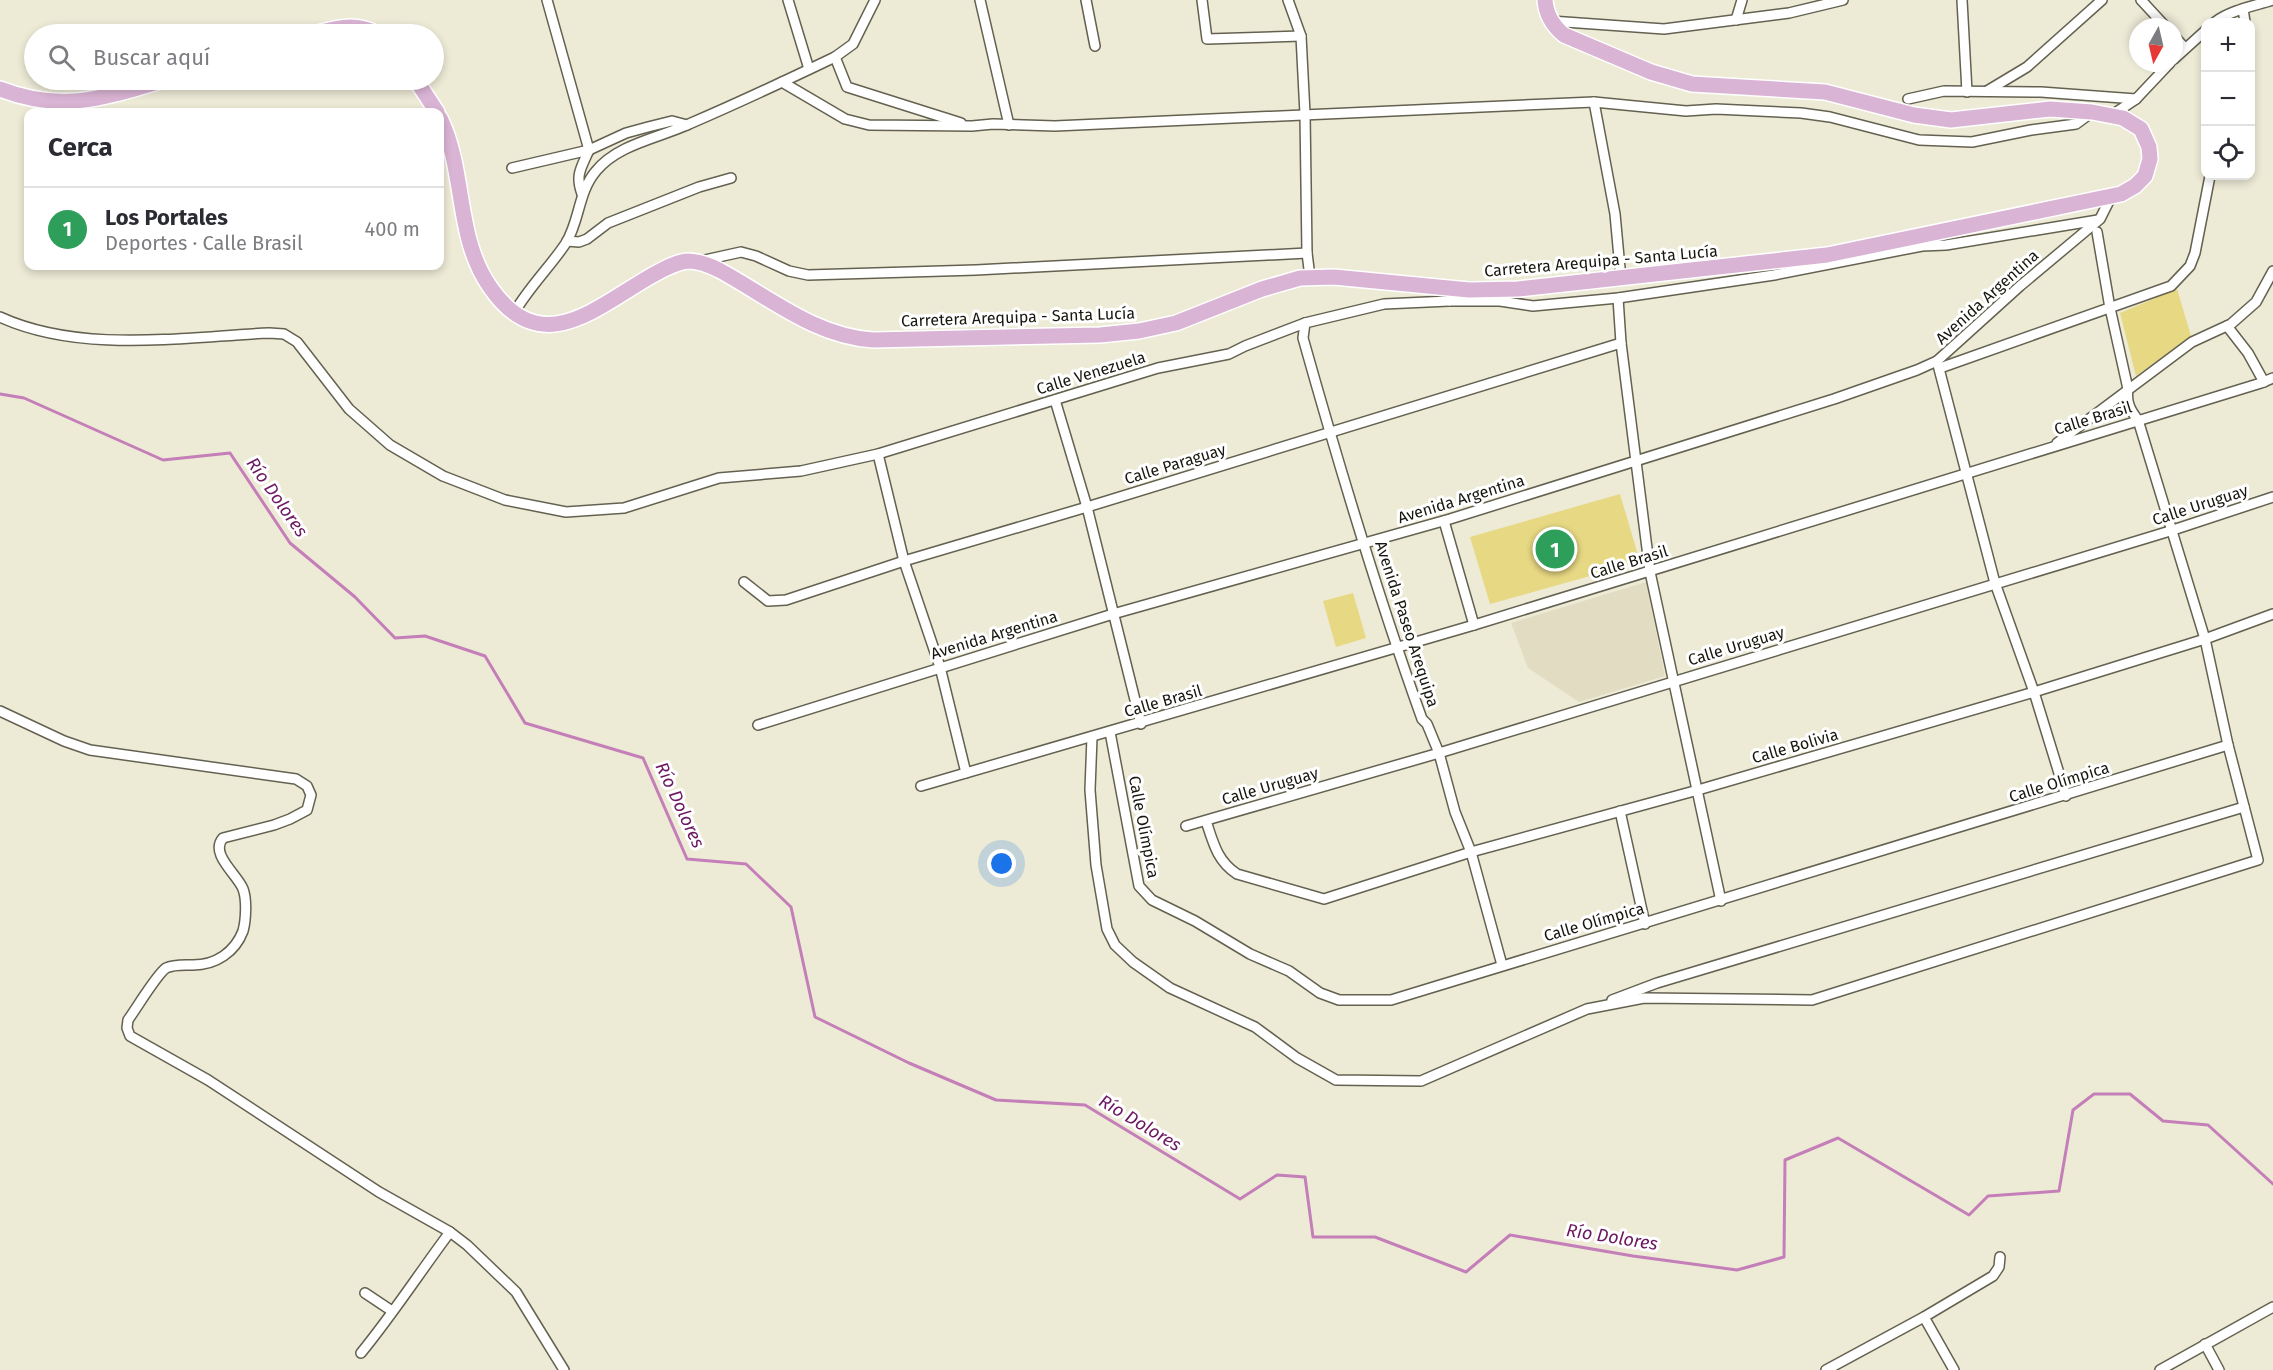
<!DOCTYPE html>
<html lang="es">
<meta charset="utf-8">
<style>
:root{--surface:#fff;--page:#f7f7f7;--text:#2b2b33;--muted:#7c7c81;--line:#e1e1e2;--accent:#db2777}
body{margin:0;font-family:"Fira Sans",sans-serif;background:var(--page);color:var(--text)}
.controls{position:absolute;right:18px;top:18px;display:grid;overflow:hidden;border-radius:12px;box-shadow:0 3px 9px #0003}
.controls button{width:54px;height:54px;display:grid;place-items:center;padding:0;border:0;border-bottom:2px solid var(--line);background:var(--surface);color:var(--text);font:30px sans-serif}
.compass{position:absolute;left:2129px;top:18px;width:54px;height:54px;border-radius:50%;background:var(--surface);box-shadow:0 3px 9px #0003;rotate:188deg}
.you{position:absolute;left:1002px;top:864px;width:21px;height:21px;margin:-15px;border:4px solid #fff;border-radius:50%;background:#1a73e8;box-shadow:0 0 0 9px #1a73e833}
.badge{display:grid;place-items:center;width:39px;height:39px;border-radius:50%;background:var(--accent);color:#fff;font-size:20px;font-weight:700}
.pin{position:absolute;translate:-50% -50%;border:3px solid #fff;box-shadow:0 2px 6px #0006}
.list{margin:0;padding:0;list-style:none}
h2{display:flex;justify-content:space-between;align-items:center;height:78px;margin:0;padding:0 24px;font-size:26px}
h2 small{font-size:20px;font-weight:400;color:var(--muted)}
.list li{display:grid;grid-template-columns:39px 1fr auto;gap:18px;align-items:center;box-sizing:border-box;height:84px;padding:0 24px;border-top:2px solid var(--line)}
.list b{display:block;font-size:22px;white-space:nowrap}
.list p{margin:0;font-size:20px;white-space:nowrap;color:var(--muted)}
.list em{font-size:20px;font-style:normal;color:var(--muted)}
.icon{flex:none;width:33px;height:33px;fill:none;stroke:currentColor;stroke-width:2;stroke-linecap:round;stroke-linejoin:round}
.map{position:relative;flex:none;width:2273px;height:1370px;overflow:hidden}
.search{position:absolute;background:var(--surface);box-shadow:0 3px 9px #0003;left:24px;top:24px;width:420px;height:66px;display:flex;align-items:center;gap:15px;box-sizing:border-box;padding:0 21px;border-radius:33px;color:var(--muted);font-size:22px}
.panel{position:absolute;background:var(--surface);box-shadow:0 3px 9px #0003;left:24px;top:108px;width:420px;height:162px;border-radius:12px}
.map>svg:first-child{display:block}
.built{fill:#e2ddc2}
.green{fill:#e7d883}
.lines{fill:none;stroke-linecap:round;stroke-linejoin:round}
.stream{stroke:#c47eb8;stroke-width:3}
.minor-casing{stroke:#646150;stroke-width:12}
.primary-casing{stroke:#fff;stroke-width:18}
.minor{stroke:#fff;stroke-width:9}
.primary{stroke:#dab4d4;stroke-width:15}
.labels{text-anchor:middle;dominant-baseline:central;stroke-width:6;stroke-linejoin:round;paint-order:stroke}
.street-label{font-size:16px;fill:#17160f;stroke:#fff}
.water-label{font-size:18px;font-style:italic;fill:#6b1762;stroke:#fff}
</style>
<div class="map">
<svg width="2273" height="1370" viewBox="0 0 2273 1370">
<rect width="100%" height="100%" fill="#edead6"/>
<!-- built -->
<path class="built" d="M 1646,582 L 1665,676 L 1579,702 L 1528,668 L 1511,623 Z"/>
<!-- green -->
<g class="green">
<path d="M 2177,289 L 2191,336 L 2136,376 L 2120,313 Z"/>
<path d="M 1620,494 L 1640,562 L 1490,604 L 1470,537 Z"/>
<path d="M 1353,593 L 1366,638 L 1336,647 L 1323,601 Z"/>
</g>
<g class="lines">
<!-- stream -->
<path class="stream" d="M 0,394 L 24,398 L 163,460 L 230,453 L 290,543 L 355,597 L 395,638 L 425,636 L 485,656 L 525,723 L 643,758 L 687,859 L 746,864 L 791,907 L 815,1017 L 909,1063 L 996,1100 L 1085,1105 L 1240,1199 L 1277,1175 L 1305,1177 L 1313,1237 L 1375,1237 L 1466,1272 L 1510,1235 L 1633,1256 L 1737,1270 L 1784,1257 L 1785,1160 L 1838,1138 L 1969,1215 L 1988,1196 L 2059,1191 L 2073,1110 L 2094,1094 L 2130,1094 L 2163,1121 L 2208,1125 L 2273,1184"/>
<!-- minor casing -->
<g class="minor-casing">
<g id="minor">
<path d="M 547,0 L 589,150 C 581,168 575,175 582,194"/>
<path d="M 788,0 L 809,69"/>
<path d="M 980,0 L 1009,125"/>
<path d="M 1086,0 L 1095,46"/>
<path d="M 1202,0 L 1207,39 L 1301,36"/>
<path d="M 1288,0 L 1301,36 L 1305,114 L 1307,253 L 1310,277"/>
<path d="M 1962,0 L 1967,92"/>
<path d="M 2141,0 L 2166,27"/>
<path d="M 2243,9 L 2245,22"/>
<path d="M 1736,20 L 1742,0"/>
<path d="M 1551,21 L 1664,29 L 1789,13 L 1843,0"/>
<path d="M 2215,22 C 2231,10 2254,6 2273,0"/>
<path d="M 2174,36 L 2185,48"/>
<path d="M 835,57 L 847,87 L 961,123"/>
<path d="M 2174,59 L 2206,30"/>
<path d="M 782,82 L 845,119 L 869,125 L 972,126 L 993,124 L 1055,126 L 1594,102 L 1686,111 L 1716,109 L 1801,113 L 1830,117 L 1919,140 L 1972,142 L 2031,130 L 2076,124 L 2091,113"/>
<path d="M 1987,91 L 2027,67 L 2102,0"/>
<path d="M 1908,99 L 1944,91 L 2041,92 L 2136,99"/>
<path d="M 1594,102 L 1615,214 L 1621,279"/>
<path d="M 2112,115 L 2136,99 L 2170,63"/>
<path d="M 512,168 L 589,150 L 626,133 L 648,127 L 672,121 L 687,125"/>
<path d="M 567,241 L 579,242 L 587,239 L 608,223 L 699,187 L 731,178"/>
<path d="M 700,261 L 741,252 L 756,256 L 789,271 L 808,275 L 976,270 L 1307,253"/>
<path d="M 1618,298 L 1621,343 L 1650,572 L 1721,901"/>
<path d="M 1450,301 L 1500,301 L 1533,306 L 1618,298 L 1774,275 L 1922,246 L 1946,245 L 2098,220"/>
<path d="M 514,313 C 529,287 550,267 566,243 C 580,220 578,192 596,171 C 618,144 659,138 689,124 C 738,103 787,80 835,57 L 853,44 L 875,0"/>
<path d="M 0,317 C 81,354 183,337 269,333 L 284,334 L 297,342 L 349,409 L 390,445 L 443,476 L 505,500 L 566,512 L 624,508 L 719,478 L 801,471 L 878,454 L 1158,368 L 1229,354 L 1245,346 L 1305,323 L 1384,304 L 1449,301 L 1467,291"/>
<path d="M 1305,323 L 1303,338 C 1339,466 1377,594 1422,719 L 1427,724 L 1439,753 L 1455,812 L 1471,852 L 1502,965"/>
<path d="M 2227,326 L 2248,353 L 2264,382"/>
<path d="M 1937,361 L 1995,583 L 2034,692 L 2066,796"/>
<path d="M 1940,368 L 2171,286 L 2190,266 L 2195,253 L 2210,176"/>
<path d="M 1055,400 L 1087,507 L 1141,724"/>
<path d="M 2057,443 L 2192,342 L 2231,324 L 2256,302 L 2273,271"/>
<path d="M 878,454 L 904,561 L 940,667 L 966,773"/>
<path d="M 1444,521 L 1474,625"/>
<path d="M 744,582 L 768,601 L 786,600 L 904,561 L 1087,507 L 1621,343"/>
<path d="M 0,711 L 64,741 L 90,750 L 296,779 L 307,786 L 311,795 L 307,810 L 290,819 L 274,825 L 223,838 C 209,854 238,875 243,889 C 247,899 246,920 243,931 C 235,952 216,965 193,965 C 185,965 174,964 166,968 C 157,974 136,1009 128,1020 L 127,1028 L 130,1036 L 208,1080 L 379,1192 L 450,1232 L 467,1245 L 516,1292 L 564,1370"/>
<path d="M 758,725 L 1113,614 L 1450,519 L 1834,399 L 1917,370 L 1937,361 L 2020,286 L 2100,219 L 2111,197"/>
<path d="M 1110,732 L 1139,886 L 1152,900 L 1195,921 L 1250,954 L 1289,971 L 1320,993 L 1339,1000 L 1391,1000 L 2228,745"/>
<path d="M 1092,737 L 1090,790 L 1096,865 L 1107,929 L 1115,945 L 1133,962 L 1170,988 L 1255,1027 L 1297,1058 L 1336,1080 L 1421,1081 L 1587,1009 L 1644,998 L 1812,1000 L 2258,860 L 2228,745 L 2205,639 L 2138,420 C 2130,410 2126,402 2128,389 L 2110,308 L 2097,232"/>
<path d="M 921,786 L 1474,625 L 2261,383 L 2273,378"/>
<path d="M 1620,811 L 1645,924"/>
<path d="M 1206,821 C 1213,842 1217,861 1237,874 L 1324,899 L 1471,852 L 1698,790 L 2034,692 L 2205,639 L 2273,614"/>
<path d="M 1186,826 L 1439,753 L 2170,531 L 2273,497"/>
<path d="M 1612,1000 L 1657,983 L 2244,807"/>
<path d="M 365,1293 L 392,1311"/>
<path d="M 1924,1317 L 1954,1370"/>
<path d="M 2205,1344 L 2219,1370"/>
<path d="M 361,1353 C 393,1314 420,1272 450,1232"/>
<path d="M 1826,1370 L 1924,1317 L 1993,1276 L 1999,1267 L 2000,1257"/>
<path d="M 2160,1370 L 2273,1307"/>
</g>
</g>
<!-- primary casing -->
<g class="primary-casing">
<g id="primary">
<path d="M 313,34 C 336,28 355,22 377,34"/>
<path d="M 416,80 L 437,112"/>
<path d="M 0,89 C 61,113 104,98 164,80"/>
<path d="M 440,118 C 466,171 455,237 490,287 C 541,361 595,308 651,276 C 662,270 675,262 688,261 C 699,261 709,265 719,270 C 769,297 814,336 873,340 L 1100,335 L 1139,331 L 1176,323 L 1262,289 L 1300,278 L 1334,277 L 1469,290 L 1518,289 L 1827,255 L 2121,194 L 2135,186 L 2145,176 L 2150,159 L 2149,147 L 2141,129 L 2123,118 L 2092,112 L 2050,109 L 1951,120 L 1914,115 L 1825,92 L 1692,84 L 1651,72 L 1564,35 C 1553,26 1546,15 1545,0"/>
</g>
</g>
<!-- minor -->
<use href="#minor" class="minor"/>
<!-- primary -->
<use href="#primary" class="primary"/>
</g>
<g class="labels">
<!-- street labels -->
<g class="street-label">
<text transform="translate(1601 261) rotate(-5)">Carretera Arequipa - Santa Lucía</text>
<text transform="translate(1987 297) rotate(-42)">Avenida Argentina</text>
<text transform="translate(1018 317) rotate(-2)">Carretera Arequipa - Santa Lucía</text>
<text transform="translate(1091 373) rotate(-17)">Calle Venezuela</text>
<text transform="translate(2093 418) rotate(-17)">Calle Brasil</text>
<text transform="translate(1175 464) rotate(-17)">Calle Paraguay</text>
<text transform="translate(1461 499) rotate(-17)">Avenida Argentina</text>
<text transform="translate(2200 505) rotate(-18)">Calle Uruguay</text>
<text transform="translate(1629 562) rotate(-17)">Calle Brasil</text>
<text transform="translate(1407 624) rotate(72)">Avenida Paseo Arequipa</text>
<text transform="translate(994 635) rotate(-17)">Avenida Argentina</text>
<text transform="translate(1736 646) rotate(-17)">Calle Uruguay</text>
<text transform="translate(1163 701) rotate(-16)">Calle Brasil</text>
<text transform="translate(1795 746) rotate(-16)">Calle Bolivia</text>
<text transform="translate(2059 782) rotate(-17)">Calle Olímpica</text>
<text transform="translate(1270 786) rotate(-16)">Calle Uruguay</text>
<text transform="translate(1144 827) rotate(79)">Calle Olímpica</text>
<text transform="translate(1594 922) rotate(-16)">Calle Olímpica</text>
</g>
<!-- water labels -->
<g class="water-label">
<text transform="translate(277 497) rotate(55)">Río Dolores</text>
<text transform="translate(680 805) rotate(65)">Río Dolores</text>
<text transform="translate(1140 1123) rotate(31)">Río Dolores</text>
<text transform="translate(1612 1237) rotate(9)">Río Dolores</text>
</g>
</g>
</svg>
<div class="controls">
<button>+</button>
<button>−</button>
<button><svg class="icon" aria-label="locate" viewBox="0 0 24 24"><circle cx="12" cy="12" r="6"/><path d="M12 2v4M12 18v4M2 12h4M18 12h4"/></svg></button>
</div>
<svg class="compass" viewBox="-18 -18 36 36"><path d="M0-13l5 13h-10z" fill="#e53935"/><path d="M0 13l5-13h-10z" fill="#7c7c81"/></svg>
<div class="you"></div>
<div class="pin badge" style="left:1555px;top:549px;background:#2e9e5b">1</div>
<div class="search"><svg class="icon" aria-label="search" viewBox="0 0 24 24"><circle cx="10" cy="10" r="6"/><path d="M15 15l6 6"/></svg>Buscar aquí</div>
<section class="panel">
<h2>Cerca<small></small></h2>
<ul class="list">
<li><span class="badge" style="background:#2e9e5b">1</span><div><b>Los Portales</b><p>Deportes · Calle Brasil</p></div><em>400 m</em></li>
</ul>
</section>
</div>
